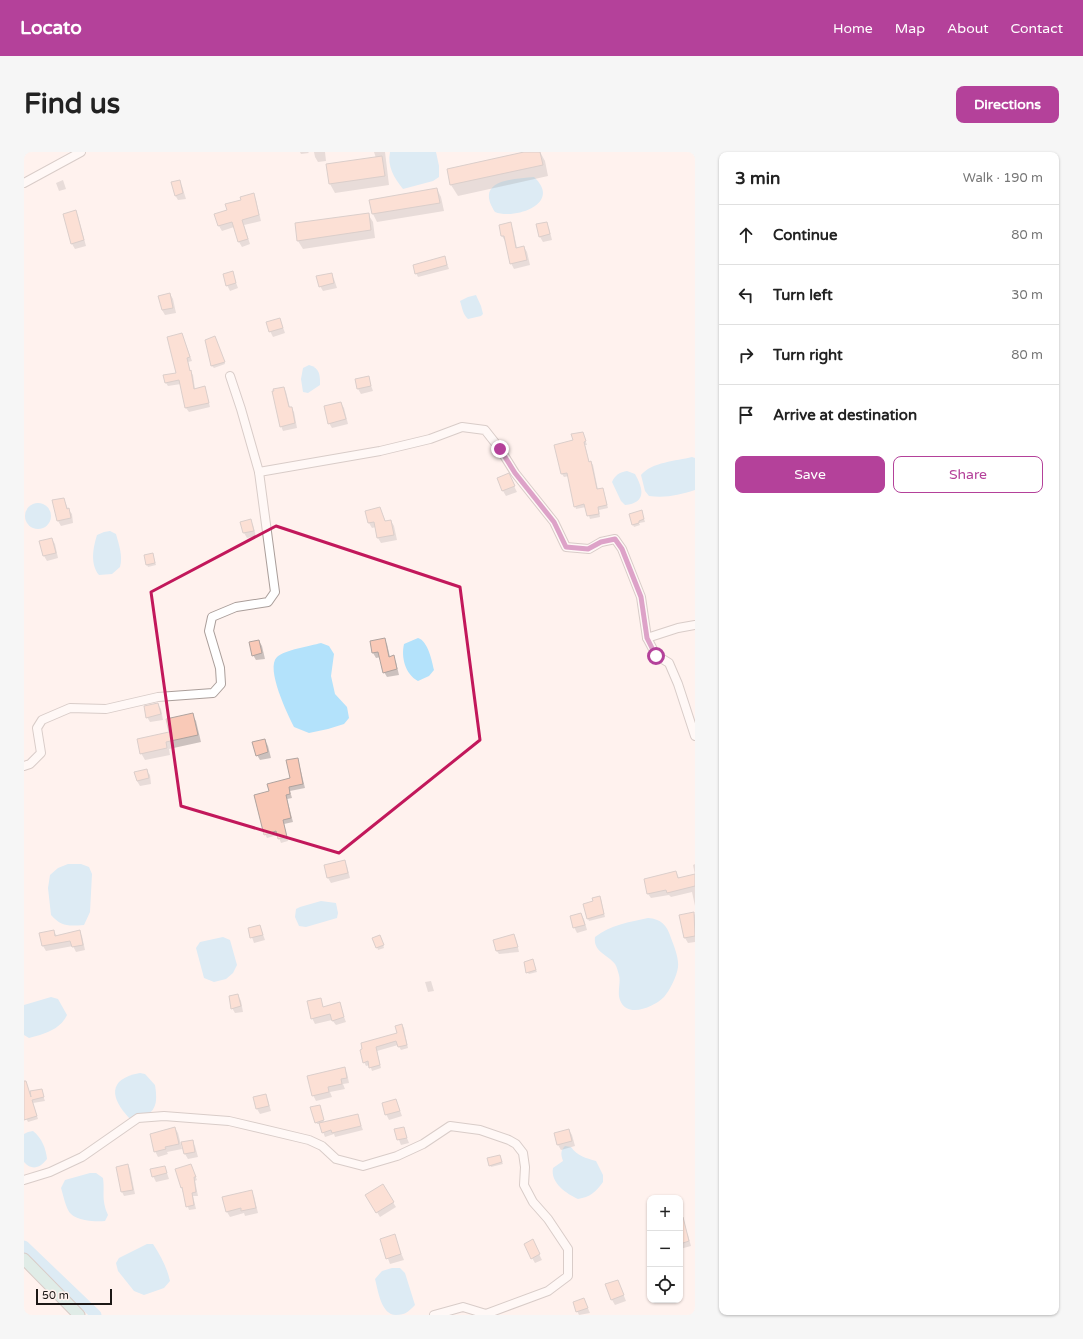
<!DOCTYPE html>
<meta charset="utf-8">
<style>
:root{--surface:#fff;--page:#f6f6f6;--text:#222;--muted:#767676;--line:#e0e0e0;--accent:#b4419a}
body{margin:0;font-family:"Varela Round",sans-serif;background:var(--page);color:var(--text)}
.controls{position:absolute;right:12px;bottom:12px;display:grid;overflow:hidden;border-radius:8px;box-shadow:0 1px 3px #0004}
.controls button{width:36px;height:36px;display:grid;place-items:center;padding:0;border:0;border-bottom:1px solid var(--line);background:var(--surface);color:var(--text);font:20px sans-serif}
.scale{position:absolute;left:12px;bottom:10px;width:76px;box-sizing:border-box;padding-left:4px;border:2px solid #1c1816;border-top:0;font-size:11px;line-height:14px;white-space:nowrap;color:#1c1816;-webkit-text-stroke:3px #fff2ee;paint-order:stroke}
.stop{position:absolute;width:12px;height:12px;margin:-9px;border:3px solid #b4419a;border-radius:50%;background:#fff}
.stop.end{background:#b4419a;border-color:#fff;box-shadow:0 1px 4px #0008}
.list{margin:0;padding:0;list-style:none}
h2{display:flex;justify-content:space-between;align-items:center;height:52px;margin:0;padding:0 16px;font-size:17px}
h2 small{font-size:13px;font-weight:400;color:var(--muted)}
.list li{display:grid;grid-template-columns:26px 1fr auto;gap:12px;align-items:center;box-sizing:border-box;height:60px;padding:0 16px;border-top:1px solid var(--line)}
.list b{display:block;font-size:15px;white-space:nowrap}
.list em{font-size:13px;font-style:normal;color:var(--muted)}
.actions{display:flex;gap:8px;padding:12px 16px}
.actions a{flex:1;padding:9px 0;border:1px solid var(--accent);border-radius:8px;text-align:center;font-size:14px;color:var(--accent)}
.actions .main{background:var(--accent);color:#fff}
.icon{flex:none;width:22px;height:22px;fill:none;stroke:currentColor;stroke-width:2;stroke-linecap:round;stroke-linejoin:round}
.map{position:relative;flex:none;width:671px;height:1163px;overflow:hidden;border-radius:8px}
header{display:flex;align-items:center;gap:24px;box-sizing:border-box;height:56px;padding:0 20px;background:var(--accent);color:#fff}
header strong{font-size:19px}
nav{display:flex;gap:22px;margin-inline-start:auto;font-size:14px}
.intro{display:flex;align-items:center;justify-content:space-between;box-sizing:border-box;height:96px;padding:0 24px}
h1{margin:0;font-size:28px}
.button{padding:10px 18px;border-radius:8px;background:var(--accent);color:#fff;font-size:14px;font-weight:700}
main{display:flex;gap:24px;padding:0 24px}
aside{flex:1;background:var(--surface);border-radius:8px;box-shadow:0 1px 3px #0004}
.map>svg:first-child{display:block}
.water{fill:#b3e2fb}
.shadow{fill:#0003}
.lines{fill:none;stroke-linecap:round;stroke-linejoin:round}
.canal{stroke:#b3e2fb;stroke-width:11}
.building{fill:#f9c9b7;stroke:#afa39f}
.street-casing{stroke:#aa9e9a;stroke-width:10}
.secondary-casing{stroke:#aa9e9a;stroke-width:13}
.street{stroke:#fff;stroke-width:8}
.secondary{stroke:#bae5de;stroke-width:11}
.route{stroke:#b4419a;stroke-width:5}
.marked{fill:none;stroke:#c2185b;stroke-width:3;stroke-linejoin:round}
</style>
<header>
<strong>Locato</strong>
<nav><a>Home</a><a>Map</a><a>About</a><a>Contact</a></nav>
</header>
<div class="intro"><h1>Find us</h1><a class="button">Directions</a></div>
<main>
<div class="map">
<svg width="671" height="1163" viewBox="0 0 671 1163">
<rect width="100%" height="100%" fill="#fff2ee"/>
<!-- water -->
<g class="water">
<path d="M 366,0 L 412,0 L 415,14 L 415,25 L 409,29 L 379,37 C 370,26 363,14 366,0 Z"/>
<path d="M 510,25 C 539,52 490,68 471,60 C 450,28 488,27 510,25 Z"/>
<path d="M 452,143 L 457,154 L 459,162 L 457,164 L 444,167 C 439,163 438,155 436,149 L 444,145 Z"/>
<path d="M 285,213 C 296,216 296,223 296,233 L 284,241 L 279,240 L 277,227 L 279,216 Z"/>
<path d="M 668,305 L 671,306 L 671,338 C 655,343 643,346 625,344 L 621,339 L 617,323 C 628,310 652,309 668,305 Z"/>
<path d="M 603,319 L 611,322 C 619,336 623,351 601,353 L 597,349 L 588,330 C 591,323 596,320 603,319 Z"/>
<circle cx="14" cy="364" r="13"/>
<path d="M 86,379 L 92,382 C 95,393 99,404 96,415 L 88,422 L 75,423 C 66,412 69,396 73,383 L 80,380 Z"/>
<path d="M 394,486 C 404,489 408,509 410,518 L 405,524 L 394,529 C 381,522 377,505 380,492 Z"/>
<path d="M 297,491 L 305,494 L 310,502 L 307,524 L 311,542 L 323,555 L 325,566 L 320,572 L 304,577 L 285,581 L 270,575 C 264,563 241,516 253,505 C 261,498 286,494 297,491 Z"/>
<path d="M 44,712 L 57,712 L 65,715 L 68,722 L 66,760 L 60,773 C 44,774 38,775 27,763 L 24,736 L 26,723 L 34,716 Z"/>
<path d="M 297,749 L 312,751 L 314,761 L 313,766 L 282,775 L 275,774 L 271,765 L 272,757 L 276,755 Z"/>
<path d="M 624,766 C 637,767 643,773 647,786 C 650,794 655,806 654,815 C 653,824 646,838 640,845 C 630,855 603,867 596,848 C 593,840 597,831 595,823 C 594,820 593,815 591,812 C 583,802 569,800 571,785 C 586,773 606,770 624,766 Z"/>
<path d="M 199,785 L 206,788 L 213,813 L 209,821 L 202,827 L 190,830 L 180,826 L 172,796 L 176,790 Z"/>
<path d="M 27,845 L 34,847 L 43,863 C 36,878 20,882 5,886 L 0,883 L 0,853 Z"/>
<path d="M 116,921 L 121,922 L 131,933 C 135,957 129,964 106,967 C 86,946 83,927 116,921 Z"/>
<path d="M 9,979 C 18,986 22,997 23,1007 C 16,1016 8,1019 0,1010 L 0,982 L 4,980 Z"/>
<path d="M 541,994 L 547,995 C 553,1004 562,1006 572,1009 L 579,1023 L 579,1030 C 572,1040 566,1045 554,1047 C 543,1042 526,1031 529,1016 L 539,1009 C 537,1003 536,999 541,994 Z"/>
<path d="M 66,1021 L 72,1021 L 79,1026 C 81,1041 77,1047 84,1063 L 81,1069 C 73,1070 54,1069 47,1062 C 42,1058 39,1042 37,1036 L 41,1028 Z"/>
<path d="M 123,1092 L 129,1092 C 136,1103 143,1115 146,1129 L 140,1136 L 120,1143 L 110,1139 L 94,1119 L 92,1111 L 95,1106 Z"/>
<path d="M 368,1116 L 376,1116 L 381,1121 L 391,1153 C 385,1159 382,1163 372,1163 C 357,1163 354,1138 351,1127 L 358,1119 Z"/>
</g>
<!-- shadow -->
<g class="shadow">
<path d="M 276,0 L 284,0 L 285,1 L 277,2 Z"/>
<path d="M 290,0 L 301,0 L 302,9 L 294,10 L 291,5 Z"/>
<path d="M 350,0 L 361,0 L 365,33 L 311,41 L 306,32 L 352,6 Z"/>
<path d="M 504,0 L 516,0 L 521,9 L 524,24 L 434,44 L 427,33 Z"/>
<path d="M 39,28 L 42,37 L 35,39 L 32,31 Z"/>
<path d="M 155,29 L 158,34 L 162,47 L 154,48 L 151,43 Z"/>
<path d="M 413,37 L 417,45 L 420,59 L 353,70 L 349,62 L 346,48 Z"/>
<path d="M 229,42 L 232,48 L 237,69 L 220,73 L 226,92 L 218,95 L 215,90 L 210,75 L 198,79 L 195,74 L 204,59 L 218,48 Z"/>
<path d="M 51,59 L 54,64 L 62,94 L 51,97 L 48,92 L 40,62 Z"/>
<path d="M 344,62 L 349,70 L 351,86 L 279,97 L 274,89 Z"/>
<path d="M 522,71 L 525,76 L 528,88 L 519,90 L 516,85 Z"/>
<path d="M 486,72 L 489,77 L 493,96 L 500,95 L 503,100 L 506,113 L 490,117 L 487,111 L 481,89 L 478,84 Z"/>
<path d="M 421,106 L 425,117 L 394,125 L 392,121 Z"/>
<path d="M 208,120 L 214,136 L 206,139 L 203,133 Z"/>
<path d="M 307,122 L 310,127 L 313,136 L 299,139 L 296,134 Z"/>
<path d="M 146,142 L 149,147 L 152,161 L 141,163 L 138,158 Z"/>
<path d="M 256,167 L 261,181 L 249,185 L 246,179 Z"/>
<path d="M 158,182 L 168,209 L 164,210 L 166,219 L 169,223 L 171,237 L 180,235 L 182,239 L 186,255 L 165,260 L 162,256 L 157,232 L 144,234 L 142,231 L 154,222 Z"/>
<path d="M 192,188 L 201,212 L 190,216 L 188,214 Z"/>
<path d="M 344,225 L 349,239 L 337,242 L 334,237 Z"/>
<path d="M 260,236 L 262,240 L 266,256 L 267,256 L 270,260 L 273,276 L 259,279 L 257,274 Z"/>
<path d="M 317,251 L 320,256 L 324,272 L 308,276 L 305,271 Z"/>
<path d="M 559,281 L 563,293 L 561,293 L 565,310 L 567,310 L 569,313 L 574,338 L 578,337 L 580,340 L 584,356 L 575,358 L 576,365 L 566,367 L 562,355 L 552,357 L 551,354 L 545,324 L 540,325 L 538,322 L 531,293 L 550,289 Z"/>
<path d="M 487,328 L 493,340 L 482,344 L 479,339 Z"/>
<path d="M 40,347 L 44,357 L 48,362 L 49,371 L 37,374 L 34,369 Z"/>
<path d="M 356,356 L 362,370 L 367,369 L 370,374 L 373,388 L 357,391 L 354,386 L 352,375 L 348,376 L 345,371 L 342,360 Z"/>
<path d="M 618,360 L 621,370 L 615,371 L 616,373 L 610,375 L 609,373 Z"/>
<path d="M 226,368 L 229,373 L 232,384 L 223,386 L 220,381 L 217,370 Z"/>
<path d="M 28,387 L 31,392 L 34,406 L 23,409 L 20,404 Z"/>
<path d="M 129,402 L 132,413 L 124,415 L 123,413 Z"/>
<path d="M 360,487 L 363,492 L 366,505 L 369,504 L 372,510 L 375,523 L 363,525 L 360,520 L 357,505 L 352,506 L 349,501 L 347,489 Z"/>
<path d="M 235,489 L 238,494 L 241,507 L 232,508 L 229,503 Z"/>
<path d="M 134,552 L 137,557 L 139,568 L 126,570 L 123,565 Z"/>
<path d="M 168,562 L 172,569 L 177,590 L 145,597 L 146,603 L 121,608 L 117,601 L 147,581 Z"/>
<path d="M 241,588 L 244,594 L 247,606 L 236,608 L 233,603 Z"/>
<path d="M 273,607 L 275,611 L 281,636 L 266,639 L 268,646 L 263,647 L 269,670 L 260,672 L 264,689 L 257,691 L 254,683 L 243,686 L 241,682 L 246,640 L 267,626 Z"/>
<path d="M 122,618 L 126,623 L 127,632 L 116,634 L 113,629 Z"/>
<path d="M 320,709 L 323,714 L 326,726 L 307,731 L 304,726 Z"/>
<path d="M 671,712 L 671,723 L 669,713 Z"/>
<path d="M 652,720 L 655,726 L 671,723 L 671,754 L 668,740 L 647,745 L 645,743 L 627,746 L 624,742 Z"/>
<path d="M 577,747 L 581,765 L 565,769 L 564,767 Z"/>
<path d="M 669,761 L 671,763 L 671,790 L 664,791 L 661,786 L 656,764 Z"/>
<path d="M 557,762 L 560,767 L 563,778 L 553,781 L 550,775 Z"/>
<path d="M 236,774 L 241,788 L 230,791 L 225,777 Z"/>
<path d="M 55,779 L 58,784 L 61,798 L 52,800 L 49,794 L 22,799 L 19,794 L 30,780 L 33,784 Z"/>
<path d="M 490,783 L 492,787 L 495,800 L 475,802 L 472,798 L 479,785 Z"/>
<path d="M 357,786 L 360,796 L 354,798 L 350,787 Z"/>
<path d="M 509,809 L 513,820 L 505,822 L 503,820 Z"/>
<path d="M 407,829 L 410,839 L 404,840 L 401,830 Z"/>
<path d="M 214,843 L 217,849 L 219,860 L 211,861 L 208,856 Z"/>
<path d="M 296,847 L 300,856 L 315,852 L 322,870 L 312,873 L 308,868 L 291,872 L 288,866 Z"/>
<path d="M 378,873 L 380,876 L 384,896 L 377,898 L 374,893 L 353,899 L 357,916 L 348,919 L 346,913 L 342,914 L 340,910 L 337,899 L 374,882 Z"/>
<path d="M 320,916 L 323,921 L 325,931 L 319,932 L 321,937 L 306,940 L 308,945 L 292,949 L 289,943 Z"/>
<path d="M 17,938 L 21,949 L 9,951 L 14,967 L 4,970 L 0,962 L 0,943 L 8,947 Z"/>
<path d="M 241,943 L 244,948 L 247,959 L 236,962 L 233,957 L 230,945 Z"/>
<path d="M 372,948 L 378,964 L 365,968 L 362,962 Z"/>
<path d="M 296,956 L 300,971 L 333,963 L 339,978 L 311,985 L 310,982 L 301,985 L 296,972 L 293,972 L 292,970 Z"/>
<path d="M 151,976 L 154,981 L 158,997 L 143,1000 L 144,1002 L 134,1005 L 131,999 L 140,978 Z"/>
<path d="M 379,976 L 385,991 L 377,993 L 371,978 Z"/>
<path d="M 545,978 L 548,983 L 551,994 L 537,998 L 534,993 Z"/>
<path d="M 168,989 L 171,994 L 174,1005 L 164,1007 L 161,1002 Z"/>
<path d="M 476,1004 L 479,1012 L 467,1015 L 466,1013 Z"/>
<path d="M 104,1013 L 106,1017 L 111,1042 L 100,1044 L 98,1040 Z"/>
<path d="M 167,1013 L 173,1028 L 171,1029 L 174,1044 L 169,1044 L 172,1057 L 165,1058 L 157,1035 Z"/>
<path d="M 141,1015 L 145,1027 L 132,1030 L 129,1024 Z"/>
<path d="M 359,1034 L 372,1055 L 356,1065 L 343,1044 Z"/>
<path d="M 227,1039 L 230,1044 L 234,1061 L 221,1064 L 220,1061 L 206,1065 L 203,1060 Z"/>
<path d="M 661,1078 L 664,1083 L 667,1094 L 656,1097 L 656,1080 Z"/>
<path d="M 370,1084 L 380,1108 L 366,1112 L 357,1088 Z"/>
<path d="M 511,1094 L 518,1108 L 511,1111 L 508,1106 Z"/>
<path d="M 594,1129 L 602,1149 L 591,1153 L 588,1148 Z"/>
<path d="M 560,1147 L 566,1161 L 555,1163 L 553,1159 Z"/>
</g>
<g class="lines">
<!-- canal -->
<path class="canal" d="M 0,1094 L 72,1163"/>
</g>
<!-- building -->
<g class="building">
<path d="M 500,0 L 516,0 L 519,13 L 426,33 L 423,17 Z"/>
<path d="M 358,4 L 361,24 L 305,32 L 302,12 Z"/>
<path d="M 156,28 L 159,41 L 151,44 L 147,30 Z"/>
<path d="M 413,36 L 416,51 L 348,62 L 345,48 Z"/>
<path d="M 230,41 L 235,63 L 218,68 L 224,87 L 214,90 L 208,70 L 194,74 L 190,62 L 203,58 L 201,52 L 217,48 L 216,45 Z"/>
<path d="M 52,58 L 60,88 L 47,92 L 39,62 Z"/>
<path d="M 345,61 L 347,78 L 273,89 L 271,71 Z"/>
<path d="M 487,70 L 492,96 L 500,94 L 503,108 L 486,112 L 480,84 L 477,84 L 475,73 Z"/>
<path d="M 523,70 L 526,82 L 515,85 L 512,72 Z"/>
<path d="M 421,104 L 423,113 L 391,122 L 389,113 Z"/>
<path d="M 209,119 L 212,131 L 202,134 L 199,122 Z"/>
<path d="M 308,121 L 310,131 L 295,135 L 292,124 Z"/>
<path d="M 146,141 L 149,156 L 138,158 L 134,144 Z"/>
<path d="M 256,166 L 259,176 L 245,180 L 242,170 Z"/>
<path d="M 158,181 L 166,205 L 163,206 L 166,219 L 167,218 L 170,237 L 181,234 L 185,251 L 161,256 L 155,228 L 141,231 L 139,223 L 152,221 L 143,185 Z"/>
<path d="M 191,184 L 201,210 L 187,214 L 181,188 Z"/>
<path d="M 345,224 L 347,234 L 333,237 L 331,227 Z"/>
<path d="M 260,235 L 265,255 L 268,255 L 271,271 L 256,275 L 248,239 L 250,239 L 249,237 Z"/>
<path d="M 317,250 L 322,267 L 304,272 L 300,254 Z"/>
<path d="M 559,280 L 562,289 L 560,290 L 565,310 L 567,309 L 573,337 L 579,336 L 583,353 L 574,355 L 575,362 L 563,364 L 560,352 L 550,355 L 543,321 L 537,322 L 530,293 L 549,288 L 547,282 Z"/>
<path d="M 485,321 L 491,334 L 478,339 L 473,326 Z"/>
<path d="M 40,346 L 43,357 L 45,356 L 47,366 L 33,369 L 28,348 Z"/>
<path d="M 356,355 L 361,369 L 367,368 L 370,383 L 353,386 L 350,370 L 344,371 L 341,359 Z"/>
<path d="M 618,358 L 620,367 L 615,369 L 615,371 L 608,373 L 605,362 Z"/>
<path d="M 227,367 L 230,379 L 219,381 L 216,370 Z"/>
<path d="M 28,386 L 32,401 L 19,404 L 15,389 Z"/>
<path d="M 129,401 L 131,411 L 122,413 L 120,403 Z"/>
<path d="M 361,486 L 365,505 L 370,503 L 373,517 L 359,521 L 354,500 L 348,501 L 346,489 Z"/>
<path d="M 235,488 L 238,501 L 228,504 L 225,490 Z"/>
<path d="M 134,551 L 137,562 L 122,566 L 120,554 Z"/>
<path d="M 169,561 L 174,583 L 142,590 L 143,596 L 116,602 L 113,587 L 145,580 L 142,567 Z"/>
<path d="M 241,587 L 244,600 L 232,604 L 228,590 Z"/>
<path d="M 274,606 L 279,632 L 265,635 L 266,642 L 262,643 L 267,666 L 259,668 L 263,685 L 254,687 L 252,679 L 240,683 L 230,643 L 245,639 L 243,632 L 266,626 L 262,608 Z"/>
<path d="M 123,617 L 125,626 L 113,629 L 110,620 Z"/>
<path d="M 321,708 L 324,721 L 303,726 L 300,713 Z"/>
<path d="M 652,719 L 654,726 L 671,722 L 671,734 L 643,741 L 642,738 L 623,742 L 620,727 Z"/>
<path d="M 576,744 L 580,762 L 563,767 L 559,752 L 569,749 L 568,746 Z"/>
<path d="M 670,760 L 671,784 L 660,786 L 655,763 Z"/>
<path d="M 557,761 L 561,773 L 549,776 L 546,764 Z"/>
<path d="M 236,773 L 239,783 L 226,786 L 224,776 Z"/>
<path d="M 30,778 L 31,784 L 56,778 L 59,793 L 48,795 L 46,789 L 18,794 L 15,781 Z"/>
<path d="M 490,782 L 494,795 L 472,799 L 469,788 Z"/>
<path d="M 356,783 L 360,793 L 352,796 L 348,786 Z"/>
<path d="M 509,807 L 512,818 L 502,821 L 500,810 Z"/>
<path d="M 214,842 L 217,854 L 207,857 L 205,844 Z"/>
<path d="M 297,846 L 299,855 L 316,850 L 320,865 L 308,869 L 306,862 L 287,867 L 283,849 Z"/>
<path d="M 378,872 L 383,893 L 374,895 L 372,889 L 352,895 L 356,913 L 345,916 L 344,909 L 339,911 L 336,898 L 338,897 L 337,891 L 373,881 L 371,874 Z"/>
<path d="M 321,915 L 323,926 L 317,927 L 318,932 L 304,935 L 305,940 L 288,944 L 283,924 Z"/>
<path d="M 0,929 L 2,929 L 7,945 L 6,939 L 18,937 L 20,945 L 8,948 L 13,964 L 0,968 Z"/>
<path d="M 242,942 L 245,954 L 232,957 L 229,945 Z"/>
<path d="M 372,947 L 376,959 L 361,963 L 358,951 Z"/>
<path d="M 296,953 L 300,968 L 291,971 L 286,955 Z"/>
<path d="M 334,962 L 337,974 L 308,981 L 307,978 L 298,981 L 295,971 Z"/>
<path d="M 151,975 L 155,992 L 141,995 L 142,997 L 130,1000 L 126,982 Z"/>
<path d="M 380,975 L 383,986 L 373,988 L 370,977 Z"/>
<path d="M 545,977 L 548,989 L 533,993 L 530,981 Z"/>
<path d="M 169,988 L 171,1000 L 160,1002 L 157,990 Z"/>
<path d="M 476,1003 L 478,1010 L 465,1014 L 463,1006 Z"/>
<path d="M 104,1012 L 109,1038 L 97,1040 L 92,1015 Z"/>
<path d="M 167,1012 L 172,1025 L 170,1025 L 172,1040 L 168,1041 L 170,1053 L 162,1055 L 158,1035 L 157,1036 L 151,1017 Z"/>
<path d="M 141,1014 L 143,1021 L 128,1025 L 126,1017 Z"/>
<path d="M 359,1032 L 370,1050 L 352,1061 L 341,1043 Z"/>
<path d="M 228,1038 L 232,1056 L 217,1059 L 217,1056 L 202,1060 L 198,1045 Z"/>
<path d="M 659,1065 L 665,1089 L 656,1092 L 656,1066 Z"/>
<path d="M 371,1082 L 377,1102 L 362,1107 L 356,1087 Z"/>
<path d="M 509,1087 L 516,1102 L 507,1107 L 500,1092 Z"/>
<path d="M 594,1128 L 600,1143 L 587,1148 L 581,1132 Z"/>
<path d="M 560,1146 L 564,1156 L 552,1160 L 549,1150 Z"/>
</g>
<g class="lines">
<!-- street casing -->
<g class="street-casing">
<g id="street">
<path d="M 0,31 L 57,0"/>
<path d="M 235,320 L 356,299 L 406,287 L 438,275 L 461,278 L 476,297 L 491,321 L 530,370 L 542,395 L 565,397 L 577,390 L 591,387 L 598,397 L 617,445 L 623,486 L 632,503 L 645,511 L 654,532 L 671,584"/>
<path d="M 623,486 L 654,476 L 671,473"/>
<path d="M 0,614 L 6,612 L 17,601 L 13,576 L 18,568 L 46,556 L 82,557 L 134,545 L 189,541 L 197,532 L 196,516 L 185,479 L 188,465 L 212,455 L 244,450 L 251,440 L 235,320 L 217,257 L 206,224"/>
<path d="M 0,1028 L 26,1020 L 58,1005 L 114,966 L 140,964 L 205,969 L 285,988 L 298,994 L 312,1007 L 339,1014 L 373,1004 L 399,992 L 426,974 L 456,978 L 485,988 L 492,992 L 499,1001 L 501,1015 L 500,1033 L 509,1050 L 524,1067 L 544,1097 L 544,1124 L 524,1139 L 462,1162 L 439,1155 L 410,1163"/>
</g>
</g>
<!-- secondary casing -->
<g class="secondary-casing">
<path id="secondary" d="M 0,1107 L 55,1163"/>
</g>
<!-- street -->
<use href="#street" class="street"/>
<!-- secondary -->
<use href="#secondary" class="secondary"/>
</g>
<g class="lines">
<!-- route -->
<path class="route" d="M 476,297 L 491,321 L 530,370 L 542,395 L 564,397 L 577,390 L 591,387 L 598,397 L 617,445 L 623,486 L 632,504"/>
</g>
<!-- marked area -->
<path d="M0 0H671V1163H0ZM 252,374 L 436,435 L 456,588 L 315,701 L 157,654 L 127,440 Z" fill="#fff2ee" fill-opacity=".55" fill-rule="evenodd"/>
<path class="marked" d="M 252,374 L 436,435 L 456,588 L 315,701 L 157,654 L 127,440 Z"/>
</svg>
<div class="controls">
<button>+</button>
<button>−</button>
<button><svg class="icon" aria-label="locate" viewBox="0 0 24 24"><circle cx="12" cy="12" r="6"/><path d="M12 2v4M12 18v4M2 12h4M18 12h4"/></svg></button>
</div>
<div class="scale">50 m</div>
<div class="stop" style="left:632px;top:504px"></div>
<div class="stop end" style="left:476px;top:297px"></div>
</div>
<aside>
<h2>3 min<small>Walk · 190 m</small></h2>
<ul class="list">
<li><svg class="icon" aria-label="ahead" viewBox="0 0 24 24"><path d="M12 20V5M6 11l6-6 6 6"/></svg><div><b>Continue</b></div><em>80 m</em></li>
<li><svg class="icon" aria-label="left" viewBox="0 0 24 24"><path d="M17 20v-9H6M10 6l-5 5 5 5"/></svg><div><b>Turn left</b></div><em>30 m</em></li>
<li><svg class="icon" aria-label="right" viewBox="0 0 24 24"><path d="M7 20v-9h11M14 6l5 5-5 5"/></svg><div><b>Turn right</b></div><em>80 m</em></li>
<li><svg class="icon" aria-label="arrive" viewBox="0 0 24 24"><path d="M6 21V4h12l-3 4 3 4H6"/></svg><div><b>Arrive at destination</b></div></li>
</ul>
<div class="actions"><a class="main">Save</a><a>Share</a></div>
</aside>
</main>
